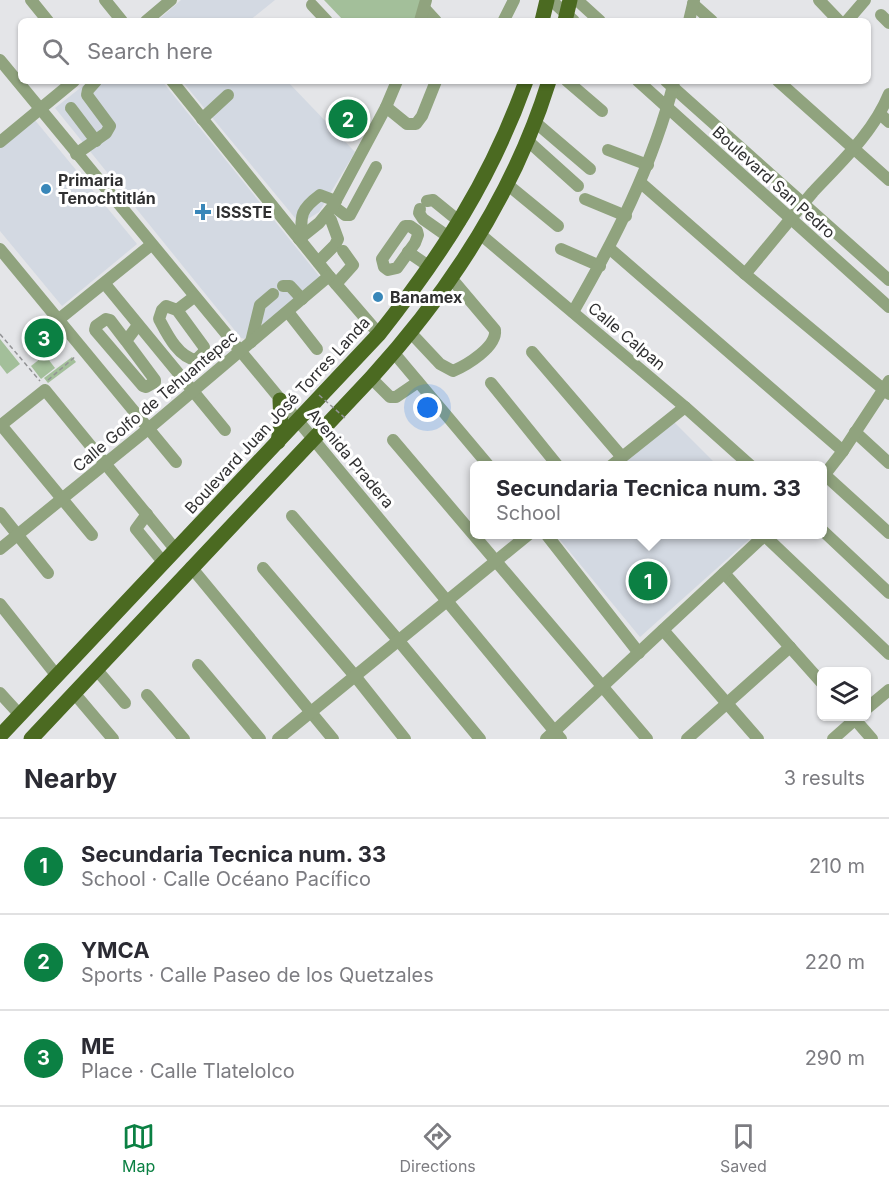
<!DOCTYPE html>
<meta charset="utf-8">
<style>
:root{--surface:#fff;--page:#f2f2f3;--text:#2b2b33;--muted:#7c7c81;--line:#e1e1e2;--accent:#0b8043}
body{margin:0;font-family:Inter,sans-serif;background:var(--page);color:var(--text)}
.controls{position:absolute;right:18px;bottom:18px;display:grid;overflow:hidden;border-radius:9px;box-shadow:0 2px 4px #0004}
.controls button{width:54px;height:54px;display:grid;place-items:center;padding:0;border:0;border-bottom:2px solid var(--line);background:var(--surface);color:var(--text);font:30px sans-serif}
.you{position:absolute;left:428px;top:408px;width:21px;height:21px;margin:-15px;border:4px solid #fff;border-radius:50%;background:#1a73e8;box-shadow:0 0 0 9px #1a73e833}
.badge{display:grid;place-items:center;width:39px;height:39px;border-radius:50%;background:var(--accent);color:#fff;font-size:20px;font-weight:700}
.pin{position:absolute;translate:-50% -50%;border:3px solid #fff;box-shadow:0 2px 6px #0006}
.popup{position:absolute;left:470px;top:461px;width:357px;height:78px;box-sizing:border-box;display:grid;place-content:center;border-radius:9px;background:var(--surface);filter:drop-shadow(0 2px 4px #0005);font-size:20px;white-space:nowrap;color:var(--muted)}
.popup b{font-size:22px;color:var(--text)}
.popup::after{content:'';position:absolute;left:50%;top:100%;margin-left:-12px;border:12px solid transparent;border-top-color:var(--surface)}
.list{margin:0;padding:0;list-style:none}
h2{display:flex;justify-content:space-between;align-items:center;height:78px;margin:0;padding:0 24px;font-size:26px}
h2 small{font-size:20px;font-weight:400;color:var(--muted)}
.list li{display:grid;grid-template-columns:39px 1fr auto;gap:18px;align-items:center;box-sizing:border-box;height:96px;padding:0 24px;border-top:2px solid var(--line)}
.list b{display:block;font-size:22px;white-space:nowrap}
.list p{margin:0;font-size:20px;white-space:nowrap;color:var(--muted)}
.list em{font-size:20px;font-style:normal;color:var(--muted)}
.icon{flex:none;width:33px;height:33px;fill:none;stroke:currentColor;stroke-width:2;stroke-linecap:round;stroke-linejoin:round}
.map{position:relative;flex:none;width:889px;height:739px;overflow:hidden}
.search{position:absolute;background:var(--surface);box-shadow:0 2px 4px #0004;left:18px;right:18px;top:18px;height:66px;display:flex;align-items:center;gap:15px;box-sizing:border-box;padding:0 21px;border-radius:9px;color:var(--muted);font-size:22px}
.sheet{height:366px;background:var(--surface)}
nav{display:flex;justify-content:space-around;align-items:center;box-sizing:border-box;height:84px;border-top:2px solid var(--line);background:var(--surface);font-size:16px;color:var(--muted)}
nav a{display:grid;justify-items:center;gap:3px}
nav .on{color:var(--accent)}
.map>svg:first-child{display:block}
.built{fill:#d3d9e2}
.green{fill:#a3bf9a}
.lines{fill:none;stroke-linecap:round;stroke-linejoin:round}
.path{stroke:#939496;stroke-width:1.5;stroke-dasharray:4.5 3;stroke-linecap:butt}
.minor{stroke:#90a37e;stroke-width:12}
.major{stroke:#4b6a21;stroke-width:15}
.path-bridge{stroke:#939496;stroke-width:1.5;stroke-dasharray:4.5 3;stroke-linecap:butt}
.poi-dot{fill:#3987b9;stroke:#fff;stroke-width:2}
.labels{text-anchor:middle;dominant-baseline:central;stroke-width:6;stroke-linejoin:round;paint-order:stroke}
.poi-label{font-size:16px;font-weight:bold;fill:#303031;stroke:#fff;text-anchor:start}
.street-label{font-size:16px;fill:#303031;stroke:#fff}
</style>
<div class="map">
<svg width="889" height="739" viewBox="0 0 889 739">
<rect width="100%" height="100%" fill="#e4e5e8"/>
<!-- built -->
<g class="built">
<path d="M 181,0 L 275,0 L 249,21 L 157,21 Z"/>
<path d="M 89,81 L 162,81 L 320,277 L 245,339 L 241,338 L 55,108 Z"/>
<path d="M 182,81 L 287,81 L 355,152 L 319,212 L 300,224 Z"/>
<path d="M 34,119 L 137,244 L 62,306 L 0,231 L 0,147 Z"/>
<path d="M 674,422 L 717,465 L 621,466 Z"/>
<path d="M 556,535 L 754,535 L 640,637 Z"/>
</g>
<!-- green -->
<g class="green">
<path d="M 324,0 L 423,0 L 417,21 L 344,21 Z"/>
<path d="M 0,339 L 20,364 L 7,374 L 0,365 Z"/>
<path d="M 45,355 L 55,368 L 41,379 L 31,366 Z"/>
<path d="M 72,357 L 76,362 L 48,383 L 44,378 Z"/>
</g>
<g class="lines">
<!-- path -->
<g class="path">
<path d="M 0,334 L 40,381"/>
<path d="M 48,380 L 76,356"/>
</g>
<!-- minor -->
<g class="minor">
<path d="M 31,0 L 48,21"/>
<path d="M 105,0 L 122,21"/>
<path d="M 551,0 L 574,21"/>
<path d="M 577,0 L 600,21"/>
<path d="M 819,0 L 839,21"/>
<path d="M 693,4 L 712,21"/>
<path d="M 312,5 L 327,21"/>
<path d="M 425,9 L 436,21"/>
<path d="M 881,15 L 889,23"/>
<path d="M 504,20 L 514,0"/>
<path d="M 146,21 L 171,0"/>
<path d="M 420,21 L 426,0"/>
<path d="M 689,21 L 694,0"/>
<path d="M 847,21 L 865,0"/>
<path d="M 0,60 L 561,739"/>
<path d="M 172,81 L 329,276 L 379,334"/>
<path d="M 567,81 L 602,111"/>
<path d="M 638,81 L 889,307"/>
<path d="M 666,81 L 889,280"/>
<path d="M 778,81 L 889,180"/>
<path d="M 386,107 L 407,124 L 416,124 L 422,116 L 436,81"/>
<path d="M 71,108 L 96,141"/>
<path d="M 880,114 L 889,122"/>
<path d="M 202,119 L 228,95"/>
<path d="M 535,122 L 590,169"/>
<path d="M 528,141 L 578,186"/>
<path d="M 0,142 L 74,81"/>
<path d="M 608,150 L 648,165"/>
<path d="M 76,154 L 106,133 L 110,126 L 87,95 L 88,90 L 96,81"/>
<path d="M 641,183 L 745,274 L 889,394"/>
<path d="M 508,185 L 558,226"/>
<path d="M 585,199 L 626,216"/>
<path d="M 427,201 L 433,200 L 460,222"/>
<path d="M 333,206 L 345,215 L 350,215 L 376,167"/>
<path d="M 420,209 L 419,213 L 423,219 L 450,238"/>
<path d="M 405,226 L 410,226 L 417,231 L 418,235 L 415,243 L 397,268 L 388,270 L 384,267 L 382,259 Z"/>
<path d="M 480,234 L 685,407 L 751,466"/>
<path d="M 302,237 C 300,215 301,209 320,195 L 336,201"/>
<path d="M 299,239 L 319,223 L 333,206 L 386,107 L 397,81"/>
<path d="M 609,248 L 843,451"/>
<path d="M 0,249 L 176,462"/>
<path d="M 561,249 L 600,266"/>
<path d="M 408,252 L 430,267"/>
<path d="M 318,262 L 335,245 L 338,239 L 331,220 L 326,215"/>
<path d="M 745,274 C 768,247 790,219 813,192 C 841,162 873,133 889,94"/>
<path d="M 105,284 L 225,430"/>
<path d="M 336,284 L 353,265 L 343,251"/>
<path d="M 283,286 L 290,286 L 302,299"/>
<path d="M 177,310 L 204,347 L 204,352 L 196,360 C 178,357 167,334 159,319 L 162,310 L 166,306 L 177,310 L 194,297"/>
<path d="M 288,312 L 317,349"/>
<path d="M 573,312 C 615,239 653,165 674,82"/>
<path d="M 58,320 L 151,245"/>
<path d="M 410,332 L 440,364 L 453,371 C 467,365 497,347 495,330 L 451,278"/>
<path d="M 126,341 L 110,320 L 106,319 L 96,326 L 95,330 L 143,386 L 146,387 L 155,382 L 155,380 L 126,341 L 138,325"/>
<path d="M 251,342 L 260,305 L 273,294"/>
<path d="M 532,352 L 622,457"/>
<path d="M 394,353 L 489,466"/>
<path d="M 371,378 L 390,397 L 396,397 L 418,382"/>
<path d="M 491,383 L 558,466"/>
<path d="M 855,432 L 889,463"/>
<path d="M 393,440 L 647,739"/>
<path d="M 611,466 L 685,407"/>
<path d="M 825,475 L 889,533"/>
<path d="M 822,478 L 843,451 L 889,381"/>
<path d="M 0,513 L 48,573"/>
<path d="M 147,514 L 136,529 L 163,562"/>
<path d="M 292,516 L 398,640 L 480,739"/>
<path d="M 822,530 L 889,593"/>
<path d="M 546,534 L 639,653"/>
<path d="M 92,535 L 1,425 L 45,390 L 175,549"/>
<path d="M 765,536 L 889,654"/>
<path d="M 0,549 L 148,429 L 329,276"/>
<path d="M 191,567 L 333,739"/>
<path d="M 263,568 L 355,676 L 405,739"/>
<path d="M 724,573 L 822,683"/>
<path d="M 0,604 L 57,676"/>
<path d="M 663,630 L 758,739"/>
<path d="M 198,665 L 260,739"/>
<path d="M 96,669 L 125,703"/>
<path d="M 0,693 L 20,715"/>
<path d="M 74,693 L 113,739"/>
<path d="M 147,695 L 184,739"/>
<path d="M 866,709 L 889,690"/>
<path d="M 852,716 L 872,739"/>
<path d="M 278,739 L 529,534"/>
<path d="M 546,739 L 766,534"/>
<path d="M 687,739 L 790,647"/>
<path d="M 833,739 L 859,716"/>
</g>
<!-- major -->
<g class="major">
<path d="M 542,21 L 547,0"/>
<path d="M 565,21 L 570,0"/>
<path d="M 278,442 L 281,423 L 280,400"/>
<path d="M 0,736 L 379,334 C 443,253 491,179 526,81"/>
<path d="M 31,739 L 371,378 C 450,291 514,194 549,81"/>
</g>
<!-- path-bridge -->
<path class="path-bridge" d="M 319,395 L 345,418"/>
</g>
<!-- markers -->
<g class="poi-dot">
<circle cx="46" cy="189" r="6"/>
<path d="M200 203h6v6h6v6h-6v6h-6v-6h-6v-6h6z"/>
<circle cx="378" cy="297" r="6"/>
</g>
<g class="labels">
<!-- poi labels -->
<g class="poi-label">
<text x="58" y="180">Primaria<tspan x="58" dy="18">Tenochtitlán</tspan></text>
<text x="216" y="212">ISSSTE</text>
<text x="390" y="297">Banamex</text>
</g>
<!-- street labels -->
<g class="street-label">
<text transform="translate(774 182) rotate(42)">Boulevard San Pedro</text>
<text transform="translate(627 336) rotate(40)">Calle Calpan</text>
<text transform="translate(155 401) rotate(-40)">Calle Golfo de Tehuantepec</text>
<text transform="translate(277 415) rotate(-47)">Boulevard Juan José Torres Landa</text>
<text transform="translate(351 458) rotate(50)">Avenida Pradera</text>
</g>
</g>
</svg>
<div class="controls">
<button><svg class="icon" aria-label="layers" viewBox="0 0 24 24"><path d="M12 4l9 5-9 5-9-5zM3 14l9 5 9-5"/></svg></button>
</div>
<div class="you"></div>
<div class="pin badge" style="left:648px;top:581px">1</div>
<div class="popup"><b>Secundaria Tecnica num. 33</b>School</div>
<div class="pin badge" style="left:348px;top:119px">2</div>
<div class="pin badge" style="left:44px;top:338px">3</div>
<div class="search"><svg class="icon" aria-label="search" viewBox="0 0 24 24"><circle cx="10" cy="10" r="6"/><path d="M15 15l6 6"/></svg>Search here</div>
</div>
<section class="sheet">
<h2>Nearby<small>3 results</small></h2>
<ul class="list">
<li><span class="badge">1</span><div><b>Secundaria Tecnica num. 33</b><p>School · Calle Océano Pacífico</p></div><em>210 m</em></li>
<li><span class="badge">2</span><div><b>YMCA</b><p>Sports · Calle Paseo de los Quetzales</p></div><em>220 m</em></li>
<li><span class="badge">3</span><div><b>ME</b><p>Place · Calle Tlatelolco</p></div><em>290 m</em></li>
</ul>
</section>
<nav>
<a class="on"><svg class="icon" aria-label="map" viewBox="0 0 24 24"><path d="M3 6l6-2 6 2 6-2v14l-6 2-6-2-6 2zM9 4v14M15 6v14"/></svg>Map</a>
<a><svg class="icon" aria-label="directions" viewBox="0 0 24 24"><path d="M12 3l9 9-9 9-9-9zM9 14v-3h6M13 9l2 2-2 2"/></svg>Directions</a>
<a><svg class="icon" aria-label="saved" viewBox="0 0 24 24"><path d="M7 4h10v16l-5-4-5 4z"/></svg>Saved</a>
</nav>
